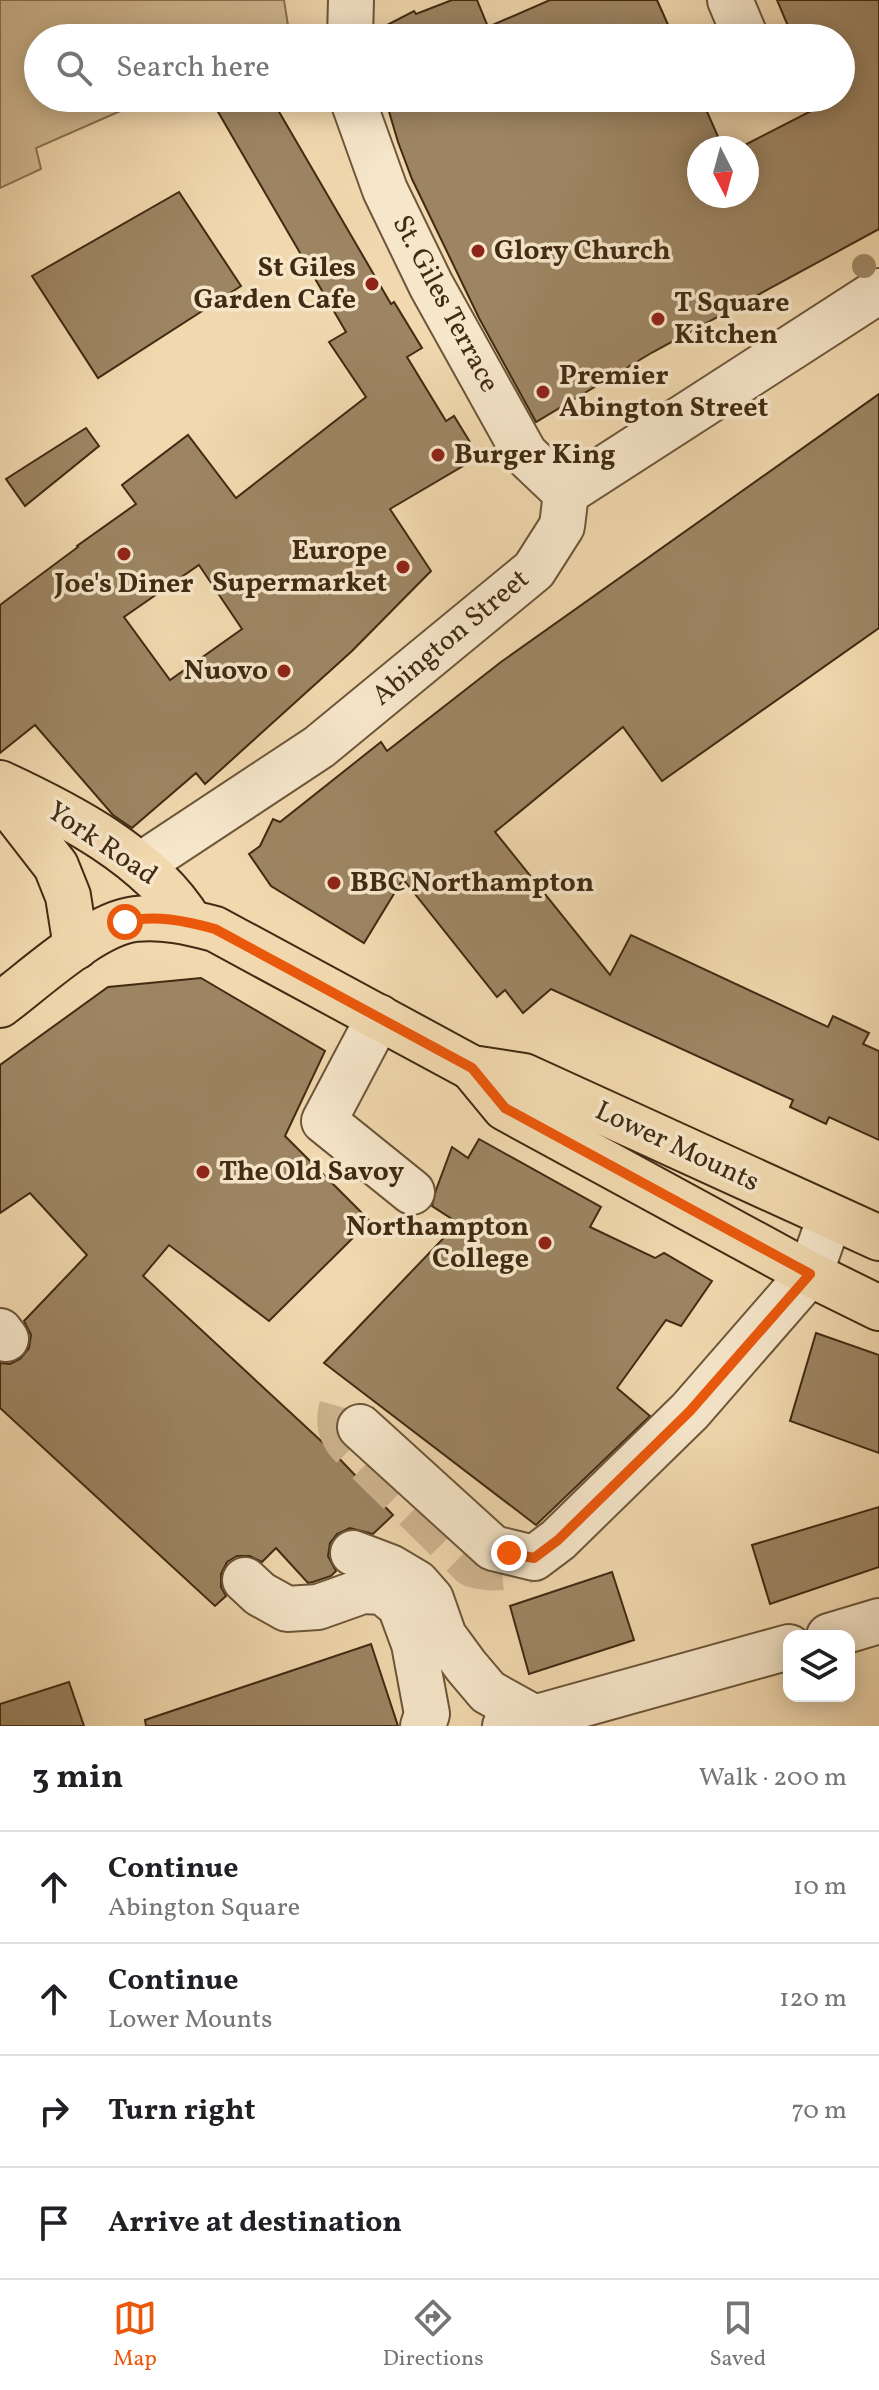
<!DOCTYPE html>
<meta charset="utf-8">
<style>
:root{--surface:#fff;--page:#f6f6f6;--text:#202124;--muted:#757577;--line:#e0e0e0;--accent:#ea580c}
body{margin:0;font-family:Vollkorn,serif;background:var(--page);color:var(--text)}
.controls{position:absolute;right:24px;bottom:24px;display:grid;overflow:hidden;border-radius:16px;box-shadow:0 4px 20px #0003}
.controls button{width:72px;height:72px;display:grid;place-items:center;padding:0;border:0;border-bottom:2px solid var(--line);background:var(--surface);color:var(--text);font:40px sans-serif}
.compass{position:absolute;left:687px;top:136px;width:72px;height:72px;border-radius:50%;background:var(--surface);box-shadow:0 4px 20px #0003;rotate:174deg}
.stop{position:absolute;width:24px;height:24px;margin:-18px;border:6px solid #ea580c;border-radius:50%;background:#fff}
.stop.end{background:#ea580c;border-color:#fff;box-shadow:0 2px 8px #0008}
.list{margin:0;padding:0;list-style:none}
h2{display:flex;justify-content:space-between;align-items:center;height:104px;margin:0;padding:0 32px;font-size:34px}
h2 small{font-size:26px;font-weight:400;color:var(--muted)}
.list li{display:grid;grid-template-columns:52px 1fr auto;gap:24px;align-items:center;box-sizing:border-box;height:112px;padding:0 32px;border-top:2px solid var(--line)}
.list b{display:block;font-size:30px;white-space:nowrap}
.list p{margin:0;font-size:26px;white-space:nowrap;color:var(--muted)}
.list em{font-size:26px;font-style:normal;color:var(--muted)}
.icon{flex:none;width:44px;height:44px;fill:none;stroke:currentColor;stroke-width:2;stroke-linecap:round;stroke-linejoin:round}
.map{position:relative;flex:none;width:879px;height:1726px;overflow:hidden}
.search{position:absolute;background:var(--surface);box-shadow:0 4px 20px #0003;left:24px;right:24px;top:24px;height:88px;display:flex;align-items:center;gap:20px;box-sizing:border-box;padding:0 28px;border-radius:44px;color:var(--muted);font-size:30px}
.sheet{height:552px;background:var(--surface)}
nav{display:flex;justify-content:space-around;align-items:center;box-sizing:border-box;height:112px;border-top:2px solid var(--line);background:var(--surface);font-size:22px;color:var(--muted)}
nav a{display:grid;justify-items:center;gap:4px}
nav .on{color:var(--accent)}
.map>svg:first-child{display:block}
.green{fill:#d3bb93;stroke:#8a7352;stroke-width:2}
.building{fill:#9d8563;stroke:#412b12;stroke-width:2;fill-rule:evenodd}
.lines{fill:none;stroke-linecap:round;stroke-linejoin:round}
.minor-tunnel{stroke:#ceb58f;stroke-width:44;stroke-dasharray:44 22;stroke-linecap:butt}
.minor-casing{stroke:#6d5639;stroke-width:48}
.major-casing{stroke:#412b12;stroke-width:48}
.minor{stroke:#f6e6ca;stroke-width:44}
.major{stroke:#f1d8ae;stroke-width:44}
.tree{fill:#a08966}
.route{stroke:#ea580c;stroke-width:10}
.poi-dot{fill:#8f2418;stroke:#f6e6ca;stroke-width:3}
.labels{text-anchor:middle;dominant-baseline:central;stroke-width:7;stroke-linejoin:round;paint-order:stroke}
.poi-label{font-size:28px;font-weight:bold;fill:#412b12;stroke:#f6e6ca;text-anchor:start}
.street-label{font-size:28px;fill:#412b12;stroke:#f6e6ca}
</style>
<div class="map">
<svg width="879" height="1726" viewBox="0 0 879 1726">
<rect width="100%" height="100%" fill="#f1d8ae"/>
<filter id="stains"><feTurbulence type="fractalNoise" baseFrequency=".0025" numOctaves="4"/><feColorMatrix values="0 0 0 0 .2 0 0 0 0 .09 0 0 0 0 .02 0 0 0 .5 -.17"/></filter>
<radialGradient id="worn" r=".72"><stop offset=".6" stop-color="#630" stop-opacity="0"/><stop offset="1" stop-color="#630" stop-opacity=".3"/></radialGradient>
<!-- green -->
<path class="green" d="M 0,0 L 284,0 L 290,38 L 38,38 L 38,98 L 150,98 L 36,148 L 41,169 L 0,188 Z"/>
<!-- building -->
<g class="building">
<path d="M 452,0 L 477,0 L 488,27 L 550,0 L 657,0 L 674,38 L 378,38 L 385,26 L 414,11 L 416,14 Z"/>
<path d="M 777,0 L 879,0 L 879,229 L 653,352 L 536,422 L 479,318 L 412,179 L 398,142 L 385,98 L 701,98 L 723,148 L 699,148 L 699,196 L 747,196 L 747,148 L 739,148 L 821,106 L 818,98 L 841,98 L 841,38 L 793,38 Z"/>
<path d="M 210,98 L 271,98 L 391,304 L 394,302 L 422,348 L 407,357 L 446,421 L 454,416 L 470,442 L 471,450 L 468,463 L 390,509 L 431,571 L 352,651 L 205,784 L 196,773 L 132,828 L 113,815 L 35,725 L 0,753 L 0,605 L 78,547 L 77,546 L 136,504 L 122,485 L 188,435 L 236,498 L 366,397 L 329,342 L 346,332 ZM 199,565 L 242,629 L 170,680 L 124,617 Z"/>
<path d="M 179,192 L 241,286 L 98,378 L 32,276 Z"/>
<path d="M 879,394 L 879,628 L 662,781 L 623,727 L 495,832 L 610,975 L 631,935 L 828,1027 L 833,1016 L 869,1033 L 863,1044 L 879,1051 L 879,1140 L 829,1117 L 826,1124 L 790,1107 L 793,1100 L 551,989 L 523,1013 L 505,990 L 497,997 L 403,879 L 364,943 L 271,886 L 249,854 L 260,846 L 273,819 L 280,822 L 381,742 L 387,751 L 501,662 Z"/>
<path d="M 86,428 L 99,446 L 25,506 L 6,479 Z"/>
<path d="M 201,978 L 325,1051 L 285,1136 L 370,1221 L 269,1321 L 169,1245 L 143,1276 L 333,1452 L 393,1515 L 373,1534 L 350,1528 L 337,1534 L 330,1543 L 328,1556 L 336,1571 L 331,1576 L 313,1582 L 308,1583 L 276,1548 L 262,1562 L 250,1556 L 237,1556 L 227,1562 L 221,1574 L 221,1587 L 226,1596 L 215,1606 L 0,1408 L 0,1363 L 10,1364 L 20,1359 L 29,1348 L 31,1335 L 24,1321 L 87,1255 L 30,1193 L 0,1213 L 0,1065 L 108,987 Z"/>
<path d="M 479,1139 L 601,1207 L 590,1227 L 655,1258 L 664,1253 L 712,1281 L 681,1326 L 666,1320 L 617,1388 L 650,1416 L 536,1525 L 324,1363 L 458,1223 L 432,1206 L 436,1190 L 452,1147 L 468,1158 Z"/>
<path d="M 816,1333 L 879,1355 L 879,1453 L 790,1421 Z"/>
<path d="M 879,1507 L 879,1567 L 770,1604 L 752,1545 Z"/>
<path d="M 612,1572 L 634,1640 L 529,1674 L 510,1606 Z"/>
<path d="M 371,1644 L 398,1726 L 146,1726 L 145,1720 Z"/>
<path d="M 69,1682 L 84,1726 L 0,1726 L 0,1704 Z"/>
</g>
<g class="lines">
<!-- minor-tunnel -->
<path class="minor-tunnel" d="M 341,1407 C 337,1421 339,1432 349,1444 L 472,1565 C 495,1572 513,1568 534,1558"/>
<!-- minor casing -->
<g class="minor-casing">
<g id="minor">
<path d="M 730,0 L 746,38"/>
<path d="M 350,38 L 351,0"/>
<path d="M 352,98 L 385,190 L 431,285 L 525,454 L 566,493"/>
<path d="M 151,858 L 319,747 L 534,570 L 562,526 L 566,493 L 879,291"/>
<path d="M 379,1017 L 324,1121 L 412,1192"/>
<path d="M 0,1331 L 6,1339"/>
<path d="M 360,1427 L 493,1548 L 534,1558 L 558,1540 L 690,1411 L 798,1287 L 810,1274 L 830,1217"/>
<path d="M 353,1553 L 390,1567 L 417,1583 L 431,1599 L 444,1636 L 466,1666 L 488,1692 L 533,1717"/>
<path d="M 245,1580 L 260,1594 L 287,1609 L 318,1607 L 363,1591 L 383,1592 L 400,1606 L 414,1644 L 427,1714 L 423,1726"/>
<path d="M 829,1636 L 879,1621"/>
<path d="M 505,1726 L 789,1647"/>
</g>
</g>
<!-- major casing -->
<g class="major-casing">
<g id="major">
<path d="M 0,783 C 67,814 151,857 190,922"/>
<path d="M 0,794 L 56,866 L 68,896 L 76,947"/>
<path d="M 0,1005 C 35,979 93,924 135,919 C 162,916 189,922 215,929 L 472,1068 L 524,1076 L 879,1238"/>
<path d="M 472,1068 L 505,1108 L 810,1274 L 879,1308"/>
</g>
</g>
<!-- minor -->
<use href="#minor" class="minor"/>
<!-- major -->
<use href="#major" class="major"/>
</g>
<!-- trees -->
<circle class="tree" cx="864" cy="266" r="12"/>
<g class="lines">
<!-- route -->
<path class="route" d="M 125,922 C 154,914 186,921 215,929 L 472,1068 L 505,1108 L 810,1274 L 690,1411 L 558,1540 L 534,1558 L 509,1553"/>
</g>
<!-- markers -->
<g class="poi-dot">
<circle cx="478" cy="251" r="8"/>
<circle cx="372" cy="284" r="8"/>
<circle cx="658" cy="319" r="8"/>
<circle cx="543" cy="392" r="8"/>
<circle cx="438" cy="455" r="8"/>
<circle cx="124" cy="554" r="8"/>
<circle cx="403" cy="567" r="8"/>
<circle cx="284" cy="671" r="8"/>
<circle cx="334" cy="883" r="8"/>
<circle cx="203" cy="1172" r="8"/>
<circle cx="545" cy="1243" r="8"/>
</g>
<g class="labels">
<!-- poi labels -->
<g class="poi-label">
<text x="494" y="251">Glory Church</text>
<text x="356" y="268" text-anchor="end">St Giles<tspan x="356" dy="32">Garden Cafe</tspan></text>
<text x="674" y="303">T Square<tspan x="674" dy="32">Kitchen</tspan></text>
<text x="559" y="376">Premier<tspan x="559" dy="32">Abington Street</tspan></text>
<text x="454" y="455">Burger King</text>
<text x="387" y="551" text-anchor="end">Europe<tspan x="387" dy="32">Supermarket</tspan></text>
<text x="124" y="584" text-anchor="middle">Joe's Diner</text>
<text x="268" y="671" text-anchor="end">Nuovo</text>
<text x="350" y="883">BBC Northampton</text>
<text x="219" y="1172">The Old Savoy</text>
<text x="529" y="1227" text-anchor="end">Northampton<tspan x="529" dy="32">College</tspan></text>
</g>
<!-- street labels -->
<g class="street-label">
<text transform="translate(445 304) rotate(62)">St. Giles Terrace</text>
<text transform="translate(451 638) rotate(-40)">Abington Street</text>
<text transform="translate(102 844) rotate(34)">York Road</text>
<text transform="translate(677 1147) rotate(25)">Lower Mounts</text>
</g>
</g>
<rect width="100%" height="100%" filter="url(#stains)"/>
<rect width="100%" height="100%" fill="url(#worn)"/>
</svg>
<div class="controls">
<button><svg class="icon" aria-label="layers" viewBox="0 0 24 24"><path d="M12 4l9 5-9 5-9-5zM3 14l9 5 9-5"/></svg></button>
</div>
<svg class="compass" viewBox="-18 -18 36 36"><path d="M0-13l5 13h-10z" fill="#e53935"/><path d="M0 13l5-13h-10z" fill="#757577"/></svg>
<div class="stop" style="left:125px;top:922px"></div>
<div class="stop end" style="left:509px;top:1553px"></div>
<div class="search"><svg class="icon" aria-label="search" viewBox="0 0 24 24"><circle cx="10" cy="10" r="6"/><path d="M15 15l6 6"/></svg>Search here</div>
</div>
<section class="sheet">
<h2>3 min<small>Walk · 200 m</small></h2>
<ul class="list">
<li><svg class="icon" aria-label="ahead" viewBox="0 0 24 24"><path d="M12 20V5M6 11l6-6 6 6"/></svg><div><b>Continue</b><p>Abington Square</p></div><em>10 m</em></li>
<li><svg class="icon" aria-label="ahead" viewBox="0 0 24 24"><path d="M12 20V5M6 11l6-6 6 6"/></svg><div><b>Continue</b><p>Lower Mounts</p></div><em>120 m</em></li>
<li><svg class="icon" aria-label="right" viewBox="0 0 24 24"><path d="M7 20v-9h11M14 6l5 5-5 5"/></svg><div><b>Turn right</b></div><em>70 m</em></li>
<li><svg class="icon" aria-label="arrive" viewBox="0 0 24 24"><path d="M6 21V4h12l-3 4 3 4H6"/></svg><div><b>Arrive at destination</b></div></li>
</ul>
</section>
<nav>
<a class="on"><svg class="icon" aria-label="map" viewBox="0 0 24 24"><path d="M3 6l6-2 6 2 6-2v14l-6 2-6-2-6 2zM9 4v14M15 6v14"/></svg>Map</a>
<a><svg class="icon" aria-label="directions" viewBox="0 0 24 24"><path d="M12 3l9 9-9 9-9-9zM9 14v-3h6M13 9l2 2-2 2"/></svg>Directions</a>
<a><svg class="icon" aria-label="saved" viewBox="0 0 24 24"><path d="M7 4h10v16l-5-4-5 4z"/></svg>Saved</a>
</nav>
